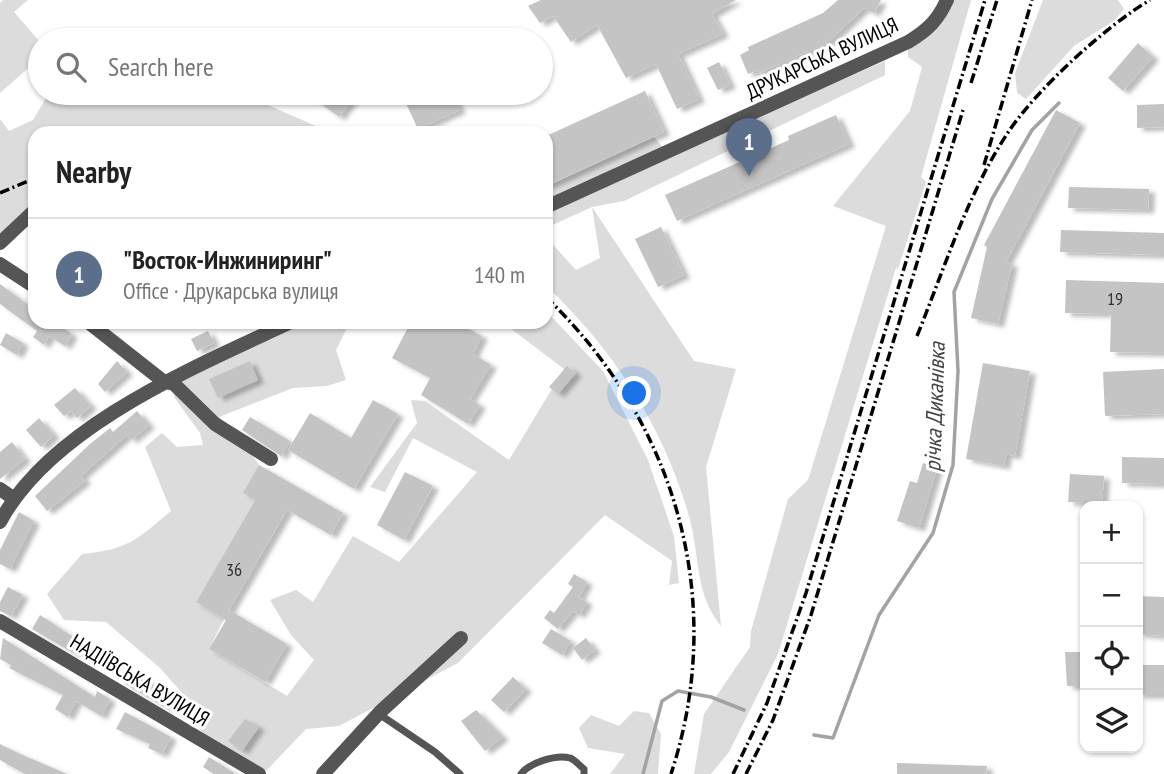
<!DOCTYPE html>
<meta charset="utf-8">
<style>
:root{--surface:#fff;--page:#f6f6f6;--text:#222;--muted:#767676;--line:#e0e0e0;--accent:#000}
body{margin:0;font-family:"PT Sans Narrow",sans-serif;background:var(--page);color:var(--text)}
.controls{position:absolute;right:21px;bottom:21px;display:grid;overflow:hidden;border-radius:14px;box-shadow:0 2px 5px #0004}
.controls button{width:63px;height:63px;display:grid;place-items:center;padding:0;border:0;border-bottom:2px solid var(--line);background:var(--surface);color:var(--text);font:35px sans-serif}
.you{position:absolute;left:635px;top:394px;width:24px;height:24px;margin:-18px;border:5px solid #fff;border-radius:50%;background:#1a73e8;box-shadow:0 0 0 10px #1a73e833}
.badge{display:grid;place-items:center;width:46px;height:46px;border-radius:50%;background:var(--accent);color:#fff;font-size:23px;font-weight:700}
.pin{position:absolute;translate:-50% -58px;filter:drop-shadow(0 2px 4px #0008)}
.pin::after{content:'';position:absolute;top:37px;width:24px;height:21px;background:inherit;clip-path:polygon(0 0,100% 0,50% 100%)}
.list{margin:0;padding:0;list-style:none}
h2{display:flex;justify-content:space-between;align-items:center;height:91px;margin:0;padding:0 28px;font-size:30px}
h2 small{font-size:23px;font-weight:400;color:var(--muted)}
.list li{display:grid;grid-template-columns:46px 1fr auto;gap:21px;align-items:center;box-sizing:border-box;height:112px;padding:0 28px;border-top:2px solid var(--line)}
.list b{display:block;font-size:26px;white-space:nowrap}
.list p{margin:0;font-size:23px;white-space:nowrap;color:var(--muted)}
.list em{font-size:23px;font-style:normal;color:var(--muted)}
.icon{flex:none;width:38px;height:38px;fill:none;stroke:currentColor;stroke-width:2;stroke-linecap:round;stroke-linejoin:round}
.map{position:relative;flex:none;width:1164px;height:774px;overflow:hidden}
.search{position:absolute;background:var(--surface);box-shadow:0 2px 5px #0004;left:28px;top:28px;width:525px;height:77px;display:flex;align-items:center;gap:18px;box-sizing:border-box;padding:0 24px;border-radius:38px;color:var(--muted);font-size:26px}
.panel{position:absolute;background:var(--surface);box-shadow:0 2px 5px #0004;left:28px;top:126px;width:525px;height:203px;border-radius:21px}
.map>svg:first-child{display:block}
.green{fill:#dcdcdc}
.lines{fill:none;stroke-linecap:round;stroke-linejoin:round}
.stream{stroke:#a3a3a3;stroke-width:3.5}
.building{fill:#c4c4c4;filter:url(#shadow)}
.lane{stroke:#555;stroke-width:7}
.street{stroke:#555;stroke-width:14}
.rail{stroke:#000;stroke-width:3.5;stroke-dasharray:10 3.5 2 3.5;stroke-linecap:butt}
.labels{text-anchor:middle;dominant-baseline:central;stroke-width:6;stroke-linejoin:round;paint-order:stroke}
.number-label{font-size:18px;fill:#313131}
.street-label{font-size:21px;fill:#000;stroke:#fff}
.water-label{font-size:23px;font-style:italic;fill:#444;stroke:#fff}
</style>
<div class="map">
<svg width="1164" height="774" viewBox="0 0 1164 774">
<defs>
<filter id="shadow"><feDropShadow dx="6" dy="3.5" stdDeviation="2" flood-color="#0004"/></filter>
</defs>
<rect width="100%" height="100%" fill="#fff"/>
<!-- green -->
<g class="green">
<path d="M 3,0 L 28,0 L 14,12 L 40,42 L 40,58 L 0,93 L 0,3 Z"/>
<path d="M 948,0 L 971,0 L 921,177 L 926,182 L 898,269 L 896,268 L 778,654 L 729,752 L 711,774 L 694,774 L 704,714 L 750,647 L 751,631 L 788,499 L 808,480 L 886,226 L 833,206 L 910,111 L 922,67 L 908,57 L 908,42 Z"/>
<path d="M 1043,0 L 1118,0 L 1124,9 L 1115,20 L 1074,46 L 1026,99 L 1017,93 L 1015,73 Z"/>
<path d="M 885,61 L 885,75 L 624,201 L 592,207 L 694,361 L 736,369 L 706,467 L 721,626 C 695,594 700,559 690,520 C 666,431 614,349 546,286 L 546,237 L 576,270 L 600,258 L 592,207 L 546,228 L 546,187 L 654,137 L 670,155 Z"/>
<path d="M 49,93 L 258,93 L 261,102 L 332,133 L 35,133 L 35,217 L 0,243 L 0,119 L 9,131 L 33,120 Z"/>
<path d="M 546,311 L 603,371 L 648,460 L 674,536 L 679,583 L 669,585 L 672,561 L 605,515 L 458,663 L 339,726 L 306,729 L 266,771 L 217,749 L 190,718 L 184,695 L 160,668 L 106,622 L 64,620 L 47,594 L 82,554 C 129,549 135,541 171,511 L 145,447 L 162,433 L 177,447 L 203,445 L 200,433 L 174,397 L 176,375 L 291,322 L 350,322 L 336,350 L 346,380 L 327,386 L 293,388 L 219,417 L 234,430 L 259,465 L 255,500 L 196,602 L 224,619 L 209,649 L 287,696 L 314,660 L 291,635 L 270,600 L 296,590 L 313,602 L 353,536 L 399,562 L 477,472 L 413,438 L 385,492 L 370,487 L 417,423 L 411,400 L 425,401 L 509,460 L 564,369 L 502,322 L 546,322 Z"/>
<path d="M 634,711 L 649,713 L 661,734 L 658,774 L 610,774 L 625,754 L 588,748 L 579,728 L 591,715 L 619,726 Z"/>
</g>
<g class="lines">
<!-- stream -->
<g class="stream">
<path d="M 814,735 L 833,738 L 879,615 L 933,533 L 953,465 L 958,371 L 954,292 L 992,199 L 1032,130 L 1059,103"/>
<path d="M 643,774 L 662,701 L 678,691 L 711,697 L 744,710"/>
</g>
</g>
<!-- building -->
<g class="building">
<path d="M 541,0 L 736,0 L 712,14 L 723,34 L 678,54 L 699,99 L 677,109 L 656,64 L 626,78 L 597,25 L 571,42 L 553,16 L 540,23 L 528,6 Z"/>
<path d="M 838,0 L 881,0 L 874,13 L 864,8 L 827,43 L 759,73 L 758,70 L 748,74 L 740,55 L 749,50 L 748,47 L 823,13 Z"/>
<path d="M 422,30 L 427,40 L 388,40 L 387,35 Z"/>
<path d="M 1138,43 L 1153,57 L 1123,91 L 1108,78 Z"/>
<path d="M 719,62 L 730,85 L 718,90 L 707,68 Z"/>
<path d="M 645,91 L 664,132 L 546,186 L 546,136 Z"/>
<path d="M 306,93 L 357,93 L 339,117 Z"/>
<path d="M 401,93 L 452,93 L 460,110 L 418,129 Z"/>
<path d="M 1164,104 L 1164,127 L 1137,128 L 1137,105 Z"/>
<path d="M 1056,110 L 1080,123 L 1006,262 L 1012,264 L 998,324 L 971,318 L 987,247 L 984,245 Z"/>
<path d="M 836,115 L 849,144 L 677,221 L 665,195 L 789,140 L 788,136 Z"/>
<path d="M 1069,187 L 1149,189 L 1148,210 L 1068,208 Z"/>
<path d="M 661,227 L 684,275 L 658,287 L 635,239 Z"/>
<path d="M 1061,230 L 1164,233 L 1164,255 L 1060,252 Z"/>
<path d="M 1066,280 L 1164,283 L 1164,353 L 1110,352 L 1111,314 L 1065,313 Z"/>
<path d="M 0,284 L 35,310 L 35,322 L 53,322 L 72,334 L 65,346 L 49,336 L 44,345 L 33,337 L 37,331 L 0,304 Z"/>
<path d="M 411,322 L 456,322 L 482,336 L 473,354 L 491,365 L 470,399 L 480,405 L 468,424 L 421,395 L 430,378 L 392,358 Z"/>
<path d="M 208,331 L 214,343 L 197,351 L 191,339 Z"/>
<path d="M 6,333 L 23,343 L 17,355 L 0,345 Z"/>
<path d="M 117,361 L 127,372 L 105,392 L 98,384 Z"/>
<path d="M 250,361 L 258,380 L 218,398 L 209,379 Z"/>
<path d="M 983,363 L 1030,371 L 1015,456 L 1006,454 L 1004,466 L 966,459 Z"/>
<path d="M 567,366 L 576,373 L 558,394 L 549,387 Z"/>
<path d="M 1164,369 L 1164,414 L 1105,416 L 1103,372 Z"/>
<path d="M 75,388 L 91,406 L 77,418 L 71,411 L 64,416 L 54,405 Z"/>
<path d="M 373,400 L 398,414 L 354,489 L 288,450 L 310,413 L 351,438 Z"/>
<path d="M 137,411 L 149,425 L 131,440 L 127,435 L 81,476 L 85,481 L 47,511 L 35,496 L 90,444 L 110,428 L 113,432 Z"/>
<path d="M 250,417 L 290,441 L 281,456 L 242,430 Z"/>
<path d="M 39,418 L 54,435 L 41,447 L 26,430 Z"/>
<path d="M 12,442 L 25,459 L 0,479 L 0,452 Z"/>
<path d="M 1122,457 L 1164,458 L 1164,484 L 1122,483 Z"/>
<path d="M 923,463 L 937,468 L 919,528 L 897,521 L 910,481 L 917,483 Z"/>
<path d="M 259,465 L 343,513 L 331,535 L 287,510 L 229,610 L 287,644 L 265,682 L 209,649 L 226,620 L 196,602 L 255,500 L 243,493 Z"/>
<path d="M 405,472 L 433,486 L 404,540 L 377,525 Z"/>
<path d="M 1070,474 L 1104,476 L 1102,504 L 1068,502 Z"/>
<path d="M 19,512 L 34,521 L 10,569 L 0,564 L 0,550 Z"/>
<path d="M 574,574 L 587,582 L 579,597 L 587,602 L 579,615 L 573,611 L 558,629 L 544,618 L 550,610 L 554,613 L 573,587 L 568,584 Z"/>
<path d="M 8,587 L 23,595 L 11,616 L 0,611 L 0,602 Z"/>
<path d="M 1138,596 L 1164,597 L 1164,636 L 1138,634 Z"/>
<path d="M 40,615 L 81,642 L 75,654 L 32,629 Z"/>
<path d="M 551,629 L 571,641 L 562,655 L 542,643 Z"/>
<path d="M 3,638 L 95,697 L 97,691 L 110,699 L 101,716 L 76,701 L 68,717 L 55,709 L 63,695 L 9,668 L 11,665 L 0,659 Z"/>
<path d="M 586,638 L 595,650 L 582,660 L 573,648 Z"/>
<path d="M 1065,652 L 1085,652 L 1085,686 L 1067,686 Z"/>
<rect x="1138" y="665" width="26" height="30"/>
<path d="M 132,672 L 151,683 L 149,687 L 173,700 L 168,709 L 125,684 Z"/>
<path d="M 513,677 L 526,689 L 504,712 L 491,700 Z"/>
<path d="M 476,710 L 503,737 L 485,751 L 461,721 Z"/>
<path d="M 125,712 L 171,737 L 162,754 L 148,748 L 150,744 L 116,729 Z"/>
<path d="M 245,719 L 259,727 L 242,751 L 228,741 Z"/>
<path d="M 0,744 L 18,753 L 67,774 L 25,774 L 0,760 Z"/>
<path d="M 209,757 L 236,774 L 214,774 L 203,767 Z"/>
<path d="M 897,763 L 987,766 L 986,774 L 897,774 Z"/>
</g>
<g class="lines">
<!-- lane -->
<g class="lane">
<path d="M 379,714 L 435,752 L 460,774"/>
<path d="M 521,774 C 529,763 556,754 570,758 C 574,759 580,766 584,769 L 584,774"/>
</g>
<!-- street -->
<g class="street">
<path d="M 546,207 L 908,42 C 928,30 938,20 947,0"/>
<path d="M 0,243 L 35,210"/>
<path d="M 0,264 L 35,287"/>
<path d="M 88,322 L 163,381 L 174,384 L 215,424 L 271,459"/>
<path d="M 0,489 L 13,498"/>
<path d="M 0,522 C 51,426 197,366 291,322"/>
<path d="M 0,621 L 259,774"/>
<path d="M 323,774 L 380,712 L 461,638"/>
</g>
<!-- rail -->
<g class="rail">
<path d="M 971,83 L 997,0"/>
<path d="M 984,165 L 1032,0"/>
<path d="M 0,193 L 35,178"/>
<path d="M 546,297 C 676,422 728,601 671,774"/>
<path d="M 917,336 C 945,267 968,192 1009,131 C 1038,88 1106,26 1150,0"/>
<path d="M 733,774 L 767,703 L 806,593 L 985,0"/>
<path d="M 746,774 L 773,720 L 811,615 L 963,110"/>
</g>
</g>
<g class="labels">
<!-- number labels -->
<g class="number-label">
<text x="1115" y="298">19</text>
<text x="234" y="569">36</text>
</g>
<!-- street labels -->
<g class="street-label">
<text transform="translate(822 58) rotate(-25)">ДРУКАРСЬКА ВУЛИЦЯ</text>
<text transform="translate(140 680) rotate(31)">НАДІЇВСЬКА ВУЛИЦЯ</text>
</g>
<!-- water labels -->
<g class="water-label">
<text transform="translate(934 407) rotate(-88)">річка Диканівка</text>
</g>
</g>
</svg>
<div class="controls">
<button>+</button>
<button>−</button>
<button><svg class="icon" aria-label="locate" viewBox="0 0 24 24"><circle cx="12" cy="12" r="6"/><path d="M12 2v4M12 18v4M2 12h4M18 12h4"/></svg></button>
<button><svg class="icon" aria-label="layers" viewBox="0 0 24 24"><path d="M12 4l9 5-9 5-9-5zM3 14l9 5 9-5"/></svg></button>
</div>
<div class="you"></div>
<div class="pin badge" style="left:749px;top:176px;background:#5c6f8a">1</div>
<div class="search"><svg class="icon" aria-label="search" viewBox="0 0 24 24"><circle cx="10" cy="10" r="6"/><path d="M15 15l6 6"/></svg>Search here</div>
<section class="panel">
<h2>Nearby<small></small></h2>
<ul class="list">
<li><span class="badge" style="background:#5c6f8a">1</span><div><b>&quot;Восток-Инжиниринг&quot;</b><p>Office · Друкарська вулиця</p></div><em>140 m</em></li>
</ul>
</section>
</div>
